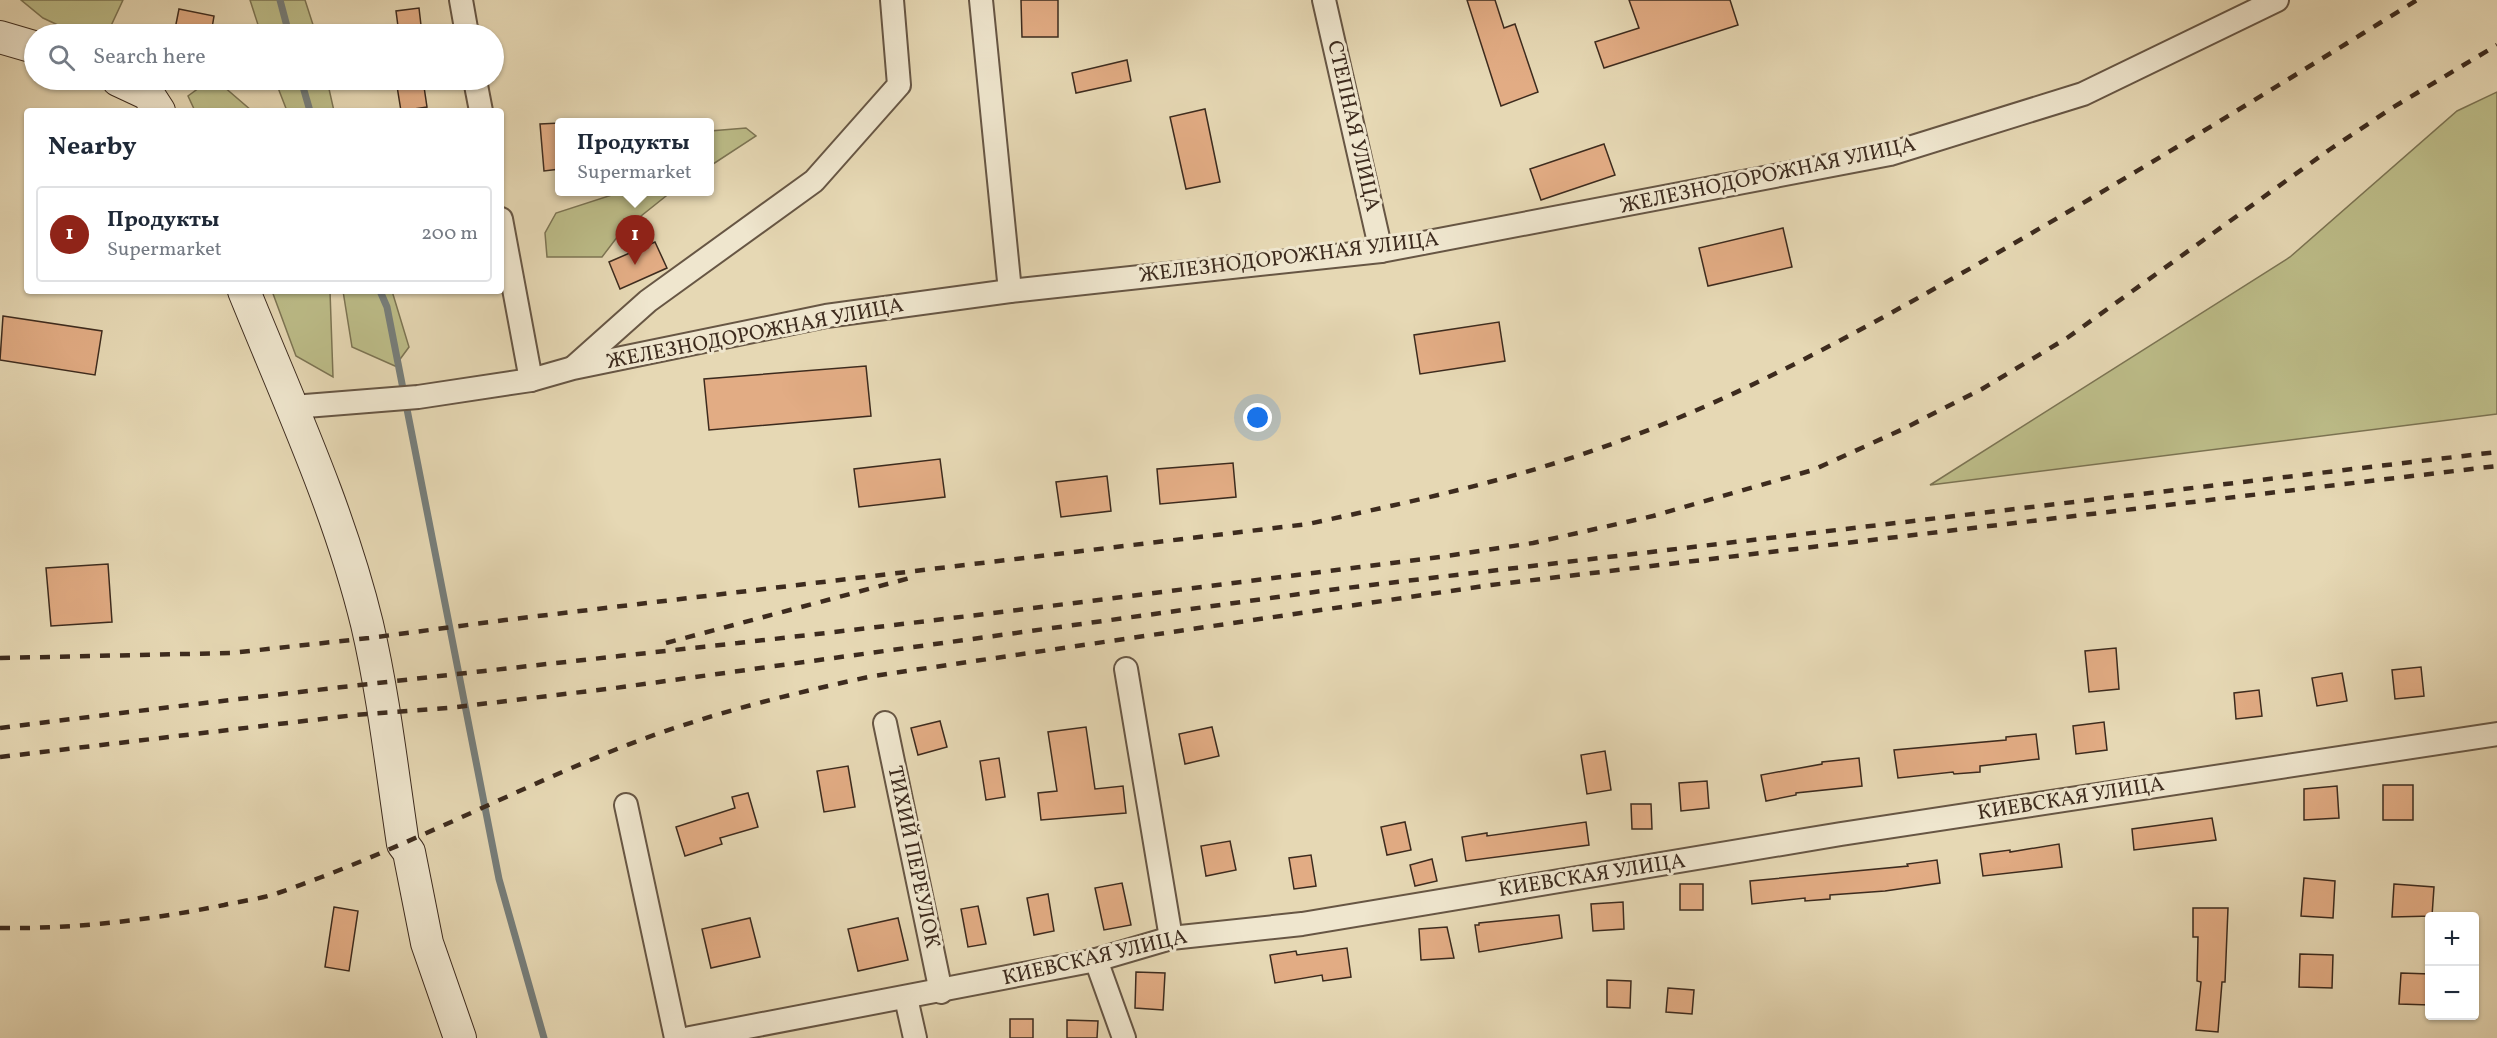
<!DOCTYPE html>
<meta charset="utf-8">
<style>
:root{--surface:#fff;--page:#f2f2f3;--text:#1f2937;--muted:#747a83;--line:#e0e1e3;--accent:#8f2418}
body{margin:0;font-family:Vollkorn,serif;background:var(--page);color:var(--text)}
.controls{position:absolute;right:18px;bottom:18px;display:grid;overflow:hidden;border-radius:6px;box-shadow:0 2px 4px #0004}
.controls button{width:54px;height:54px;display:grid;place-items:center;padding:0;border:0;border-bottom:2px solid var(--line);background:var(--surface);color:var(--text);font:30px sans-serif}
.you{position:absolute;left:1258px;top:418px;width:21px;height:21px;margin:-15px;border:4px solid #fff;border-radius:50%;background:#1a73e8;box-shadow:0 0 0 9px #1a73e833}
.badge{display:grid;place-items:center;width:39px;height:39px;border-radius:50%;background:var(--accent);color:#fff;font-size:20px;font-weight:700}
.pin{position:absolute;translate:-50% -50px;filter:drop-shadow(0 2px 3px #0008)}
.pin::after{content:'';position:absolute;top:32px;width:21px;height:18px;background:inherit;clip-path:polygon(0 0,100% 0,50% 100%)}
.popup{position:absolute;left:555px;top:118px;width:159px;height:78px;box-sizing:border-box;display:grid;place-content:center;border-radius:6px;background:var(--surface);filter:drop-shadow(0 2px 4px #0005);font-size:20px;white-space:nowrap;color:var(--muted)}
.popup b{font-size:22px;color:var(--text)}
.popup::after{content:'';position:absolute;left:50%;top:100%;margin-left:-12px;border:12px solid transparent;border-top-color:var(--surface)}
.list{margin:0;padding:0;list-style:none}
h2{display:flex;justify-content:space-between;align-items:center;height:78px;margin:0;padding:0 24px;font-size:26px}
h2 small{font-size:20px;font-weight:400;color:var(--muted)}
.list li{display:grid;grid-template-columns:39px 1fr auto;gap:18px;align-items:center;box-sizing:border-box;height:96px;margin:0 12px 12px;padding:0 12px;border:2px solid var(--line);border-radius:6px}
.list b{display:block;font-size:22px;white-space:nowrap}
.list p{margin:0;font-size:20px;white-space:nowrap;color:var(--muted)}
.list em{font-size:20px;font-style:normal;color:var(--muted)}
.icon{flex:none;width:33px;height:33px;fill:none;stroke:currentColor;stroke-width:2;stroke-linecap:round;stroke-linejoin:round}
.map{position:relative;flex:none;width:2497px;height:1038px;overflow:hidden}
.search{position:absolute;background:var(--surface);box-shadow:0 2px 4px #0004;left:24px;top:24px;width:480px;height:66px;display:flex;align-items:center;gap:15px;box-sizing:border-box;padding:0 21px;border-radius:33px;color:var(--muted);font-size:22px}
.panel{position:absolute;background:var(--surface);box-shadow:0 2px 4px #0004;left:24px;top:108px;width:480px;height:186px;border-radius:6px}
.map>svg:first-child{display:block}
.green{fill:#bcbc88;stroke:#7c7453;stroke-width:1.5}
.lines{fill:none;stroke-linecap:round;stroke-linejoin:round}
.stream{stroke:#767e7b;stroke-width:7}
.building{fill:#e2ac84;stroke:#3d2b1e;stroke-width:1.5}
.minor-casing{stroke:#675644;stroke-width:26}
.secondary-casing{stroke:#3d2b1e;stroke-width:34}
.minor{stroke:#efe6ce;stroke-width:22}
.secondary{stroke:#efe6ce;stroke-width:32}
.rail{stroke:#3d2b1e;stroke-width:4.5;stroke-dasharray:10 10;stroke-linecap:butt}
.labels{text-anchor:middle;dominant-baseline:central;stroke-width:6;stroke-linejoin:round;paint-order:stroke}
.street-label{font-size:21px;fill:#3d2b1e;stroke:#efe6ce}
</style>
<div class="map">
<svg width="2497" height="1038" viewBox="0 0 2497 1038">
<rect width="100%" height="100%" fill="#e6d8b4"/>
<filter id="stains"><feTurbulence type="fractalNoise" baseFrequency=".00333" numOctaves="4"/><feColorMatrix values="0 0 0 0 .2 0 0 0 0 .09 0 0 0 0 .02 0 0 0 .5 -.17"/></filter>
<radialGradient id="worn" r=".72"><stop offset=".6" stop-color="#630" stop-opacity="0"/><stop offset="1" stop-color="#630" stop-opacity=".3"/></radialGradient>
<!-- green -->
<g class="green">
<path d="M 21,0 L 123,0 L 109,30 L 77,34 L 43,18 Z"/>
<path d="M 250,0 L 305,0 L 316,34 L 261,34 Z"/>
<path d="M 210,80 L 216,80 L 252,111 L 195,111 L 188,96 Z"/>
<path d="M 275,80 L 327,80 L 334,111 L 287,111 Z"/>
<path d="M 2497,92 L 2497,414 L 1930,485 L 2290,257 L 2457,111 Z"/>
<path d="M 746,128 L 756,136 L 710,166 L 710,131 Z"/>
<path d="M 621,192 L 671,192 L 621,232 L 602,257 L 547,257 L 545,233 L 556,213 Z"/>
<path d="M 272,291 L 330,291 L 333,377 L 296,356 Z"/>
<path d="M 343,291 L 392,291 L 409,347 L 395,366 L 352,347 Z"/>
</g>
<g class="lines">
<!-- stream -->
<g class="stream">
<path d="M 280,0 L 289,34"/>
<path d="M 301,80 L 310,111"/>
<path d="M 380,291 L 387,307 L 499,879 L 544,1038"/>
</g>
</g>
<!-- building -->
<g class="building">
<path d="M 1021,0 L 1058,0 L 1058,37 L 1022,37 Z"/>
<path d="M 1467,0 L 1495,0 L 1504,28 L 1515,24 L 1538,92 L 1501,106 Z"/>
<path d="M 1629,0 L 1730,0 L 1738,25 L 1604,68 L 1595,42 L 1639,28 Z"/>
<path d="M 419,8 L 422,34 L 399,34 L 396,11 Z"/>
<path d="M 179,9 L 214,16 L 211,34 L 174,34 Z"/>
<path d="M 1127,60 L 1131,81 L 1076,93 L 1072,73 Z"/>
<path d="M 396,80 L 423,80 L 427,107 L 401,111 Z"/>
<path d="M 1205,109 L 1220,182 L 1186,189 L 1170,117 Z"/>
<path d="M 560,123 L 560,169 L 544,171 L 540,124 Z"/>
<path d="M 1604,144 L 1615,175 L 1541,200 L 1530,169 Z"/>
<path d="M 1783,228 L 1792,267 L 1708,286 L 1699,248 Z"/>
<path d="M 655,242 L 667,268 L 620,289 L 609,262 Z"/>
<path d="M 3,316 L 102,331 L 95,375 L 0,360 Z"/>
<path d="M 1499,322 L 1505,361 L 1420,374 L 1414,335 Z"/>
<path d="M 866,366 L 871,416 L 709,430 L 704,379 Z"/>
<path d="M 940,459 L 945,497 L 859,507 L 854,469 Z"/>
<path d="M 1233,463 L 1236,497 L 1160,504 L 1157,469 Z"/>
<path d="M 1107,476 L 1111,511 L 1061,517 L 1056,482 Z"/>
<path d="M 108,564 L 112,622 L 51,626 L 46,568 Z"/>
<path d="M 2116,648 L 2119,689 L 2089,692 L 2085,651 Z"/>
<path d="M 2421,667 L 2424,696 L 2395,699 L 2392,670 Z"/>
<path d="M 2342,673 L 2347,701 L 2317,706 L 2312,678 Z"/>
<path d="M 2259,690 L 2262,716 L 2236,719 L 2234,693 Z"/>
<path d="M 940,721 L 947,747 L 918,755 L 911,728 Z"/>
<path d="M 2104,722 L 2107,750 L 2076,754 L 2073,726 Z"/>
<path d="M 1086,727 L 1095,789 L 1123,786 L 1126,813 L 1041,820 L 1038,793 L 1057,791 L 1048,732 Z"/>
<path d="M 1212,727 L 1219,756 L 1185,764 L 1179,734 Z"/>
<path d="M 2036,734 L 2039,759 L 1980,766 L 1980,772 L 1954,774 L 1953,772 L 1898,778 L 1894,750 L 2006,740 L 2006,737 Z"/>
<path d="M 1605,751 L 1611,790 L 1587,794 L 1581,755 Z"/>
<path d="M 999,758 L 1005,797 L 986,800 L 980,761 Z"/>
<path d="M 1859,758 L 1862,786 L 1796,793 L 1796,795 L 1766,801 L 1761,775 L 1822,764 L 1822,762 Z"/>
<path d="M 848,766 L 855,807 L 824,812 L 817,771 Z"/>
<path d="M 1707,781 L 1709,808 L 1681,811 L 1679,783 Z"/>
<rect x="2383" y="785" width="30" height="35"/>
<path d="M 2337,786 L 2339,818 L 2304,820 L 2304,789 Z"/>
<path d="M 748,793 L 758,827 L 720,838 L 722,844 L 685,856 L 676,827 L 735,808 L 732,797 Z"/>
<path d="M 1631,804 L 1651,804 L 1652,829 L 1632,829 Z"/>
<path d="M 2212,818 L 2216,840 L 2134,850 L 2132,829 Z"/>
<path d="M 1405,822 L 1411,850 L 1387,855 L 1381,827 Z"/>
<path d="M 1586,822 L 1589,845 L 1466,861 L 1462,837 L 1487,833 L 1487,836 Z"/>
<path d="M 1230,841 L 1236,870 L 1206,876 L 1201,846 Z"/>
<path d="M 2059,844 L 2062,867 L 1983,876 L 1980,854 L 2010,850 L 2010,852 Z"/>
<path d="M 1311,855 L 1316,886 L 1294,889 L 1289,858 Z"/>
<path d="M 1432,859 L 1437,881 L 1415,886 L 1410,865 Z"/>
<path d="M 1937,860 L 1940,883 L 1885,891 L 1830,895 L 1830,899 L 1805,901 L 1805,898 L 1752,904 L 1750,881 L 1908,866 L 1907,864 Z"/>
<path d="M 2304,878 L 2335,881 L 2333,918 L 2301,916 Z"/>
<path d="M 1122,883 L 1131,925 L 1104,930 L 1095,888 Z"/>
<rect x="1680" y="884" width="23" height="26"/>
<path d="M 2394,884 L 2434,887 L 2432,916 L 2392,917 Z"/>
<path d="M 1048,894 L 1054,931 L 1034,935 L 1027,898 Z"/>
<path d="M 1623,902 L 1624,929 L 1593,931 L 1591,904 Z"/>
<path d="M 978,906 L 986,944 L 968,947 L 961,909 Z"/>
<path d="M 334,907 L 358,911 L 349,971 L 325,967 Z"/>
<path d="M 2193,908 L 2228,908 L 2225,982 L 2222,982 L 2218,1032 L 2196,1030 L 2201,982 L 2197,981 L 2198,937 L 2193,937 Z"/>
<path d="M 1559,915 L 1562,938 L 1479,952 L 1475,925 L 1479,925 L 1479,923 Z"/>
<path d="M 750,918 L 760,957 L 711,968 L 702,929 Z"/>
<path d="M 898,918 L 908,960 L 858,971 L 848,929 Z"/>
<path d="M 1447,927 L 1454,958 L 1421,960 L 1419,929 Z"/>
<path d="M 1347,948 L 1351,977 L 1323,981 L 1322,975 L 1275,983 L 1270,955 L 1296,951 L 1297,955 Z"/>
<path d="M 2300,954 L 2333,955 L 2332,988 L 2299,987 Z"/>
<path d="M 1136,972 L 1165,973 L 1163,1010 L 1135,1008 Z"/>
<path d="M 2401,973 L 2430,974 L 2430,1005 L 2399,1004 Z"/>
<path d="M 1607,980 L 1631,981 L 1630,1008 L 1607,1007 Z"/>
<path d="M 1668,988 L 1694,990 L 1692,1014 L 1666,1012 Z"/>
<rect x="1010" y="1019" width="23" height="19"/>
<path d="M 1067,1020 L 1098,1021 L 1097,1038 L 1067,1038 Z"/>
</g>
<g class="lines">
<!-- minor casing -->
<g class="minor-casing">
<g id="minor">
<path d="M 461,0 L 467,34"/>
<path d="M 981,0 L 1010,291"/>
<path d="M 1324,0 L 1381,251"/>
<path d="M 475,80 L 481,111"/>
<path d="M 501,219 L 531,380"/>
<path d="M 574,367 L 648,301 L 814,181 L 899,85 L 892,0"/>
<path d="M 293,407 L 418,397 L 531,380 L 573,368 L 826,316 L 1010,291 L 1381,251 L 1890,154 L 2083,94 L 2277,0"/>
<path d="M 1126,669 L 1171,938"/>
<path d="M 885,723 L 941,992"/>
<path d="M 626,805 L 676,1038"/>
<path d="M 1096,960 L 1124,1038"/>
<path d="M 906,998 L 915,1038"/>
<path d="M 690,1038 L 1096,960 L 1171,938 L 1302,924 L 1841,834 L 2497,734"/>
</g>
</g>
<!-- secondary casing -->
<g class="secondary-casing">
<g id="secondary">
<path d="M 0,37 L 34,47"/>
<path d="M 118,80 L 148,94 L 159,111"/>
<path d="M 244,291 C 288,400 339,509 367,624 C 384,697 392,771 403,844 L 409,852 L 427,943 L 460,1038"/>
</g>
</g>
<!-- minor -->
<use href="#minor" class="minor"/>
<!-- secondary -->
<use href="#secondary" class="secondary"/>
<!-- rail -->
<g class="rail">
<path d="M 666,643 L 910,578"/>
<path d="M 0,658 L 231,653 L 369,638 L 505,620 L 1308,524 C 1415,501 1523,478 1625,439 C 1754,391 1873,324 1992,256 C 2135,174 2276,87 2417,0"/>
<path d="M 0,728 C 246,697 492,670 738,643 C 972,617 1206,586 1440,557 L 1533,543 L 1653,516 L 1813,470 L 1901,430 L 1982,389 L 2067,338 L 2329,150 L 2392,108 L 2497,45"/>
<path d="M 0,757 L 355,715 L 448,708 L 615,688 L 1329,590 L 2497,452"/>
<path d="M 0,928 C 75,929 151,920 224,905 C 241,901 261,899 278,893 C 394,853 503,795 617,749 C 700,716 785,695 873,676 L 1491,585 L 2497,466"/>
</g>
</g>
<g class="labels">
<!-- street labels -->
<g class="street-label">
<text transform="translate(1353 126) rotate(77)">СТЕПНАЯ УЛИЦА</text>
<text transform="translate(1768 176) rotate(-12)">ЖЕЛЕЗНОДОРОЖНАЯ УЛИЦА</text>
<text transform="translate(1289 258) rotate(-7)">ЖЕЛЕЗНОДОРОЖНАЯ УЛИЦА</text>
<text transform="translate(755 334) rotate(-11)">ЖЕЛЕЗНОДОРОЖНАЯ УЛИЦА</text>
<text transform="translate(2071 799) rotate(-9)">КИЕВСКАЯ УЛИЦА</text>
<text transform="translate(913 857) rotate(78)">ТИХИЙ ПЕРЕУЛОК</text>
<text transform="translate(1592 876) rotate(-9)">КИЕВСКАЯ УЛИЦА</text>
<text transform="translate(1095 958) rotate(-13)">КИЕВСКАЯ УЛИЦА</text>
</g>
</g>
<rect width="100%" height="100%" filter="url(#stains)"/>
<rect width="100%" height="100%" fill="url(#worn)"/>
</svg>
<div class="controls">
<button>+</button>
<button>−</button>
</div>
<div class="you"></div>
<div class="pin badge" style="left:635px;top:265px">1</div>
<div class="popup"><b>Продукты</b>Supermarket</div>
<div class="search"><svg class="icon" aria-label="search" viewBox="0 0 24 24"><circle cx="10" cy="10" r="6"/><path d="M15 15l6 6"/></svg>Search here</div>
<section class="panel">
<h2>Nearby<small></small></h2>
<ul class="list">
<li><span class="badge">1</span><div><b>Продукты</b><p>Supermarket</p></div><em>200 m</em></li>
</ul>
</section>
</div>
